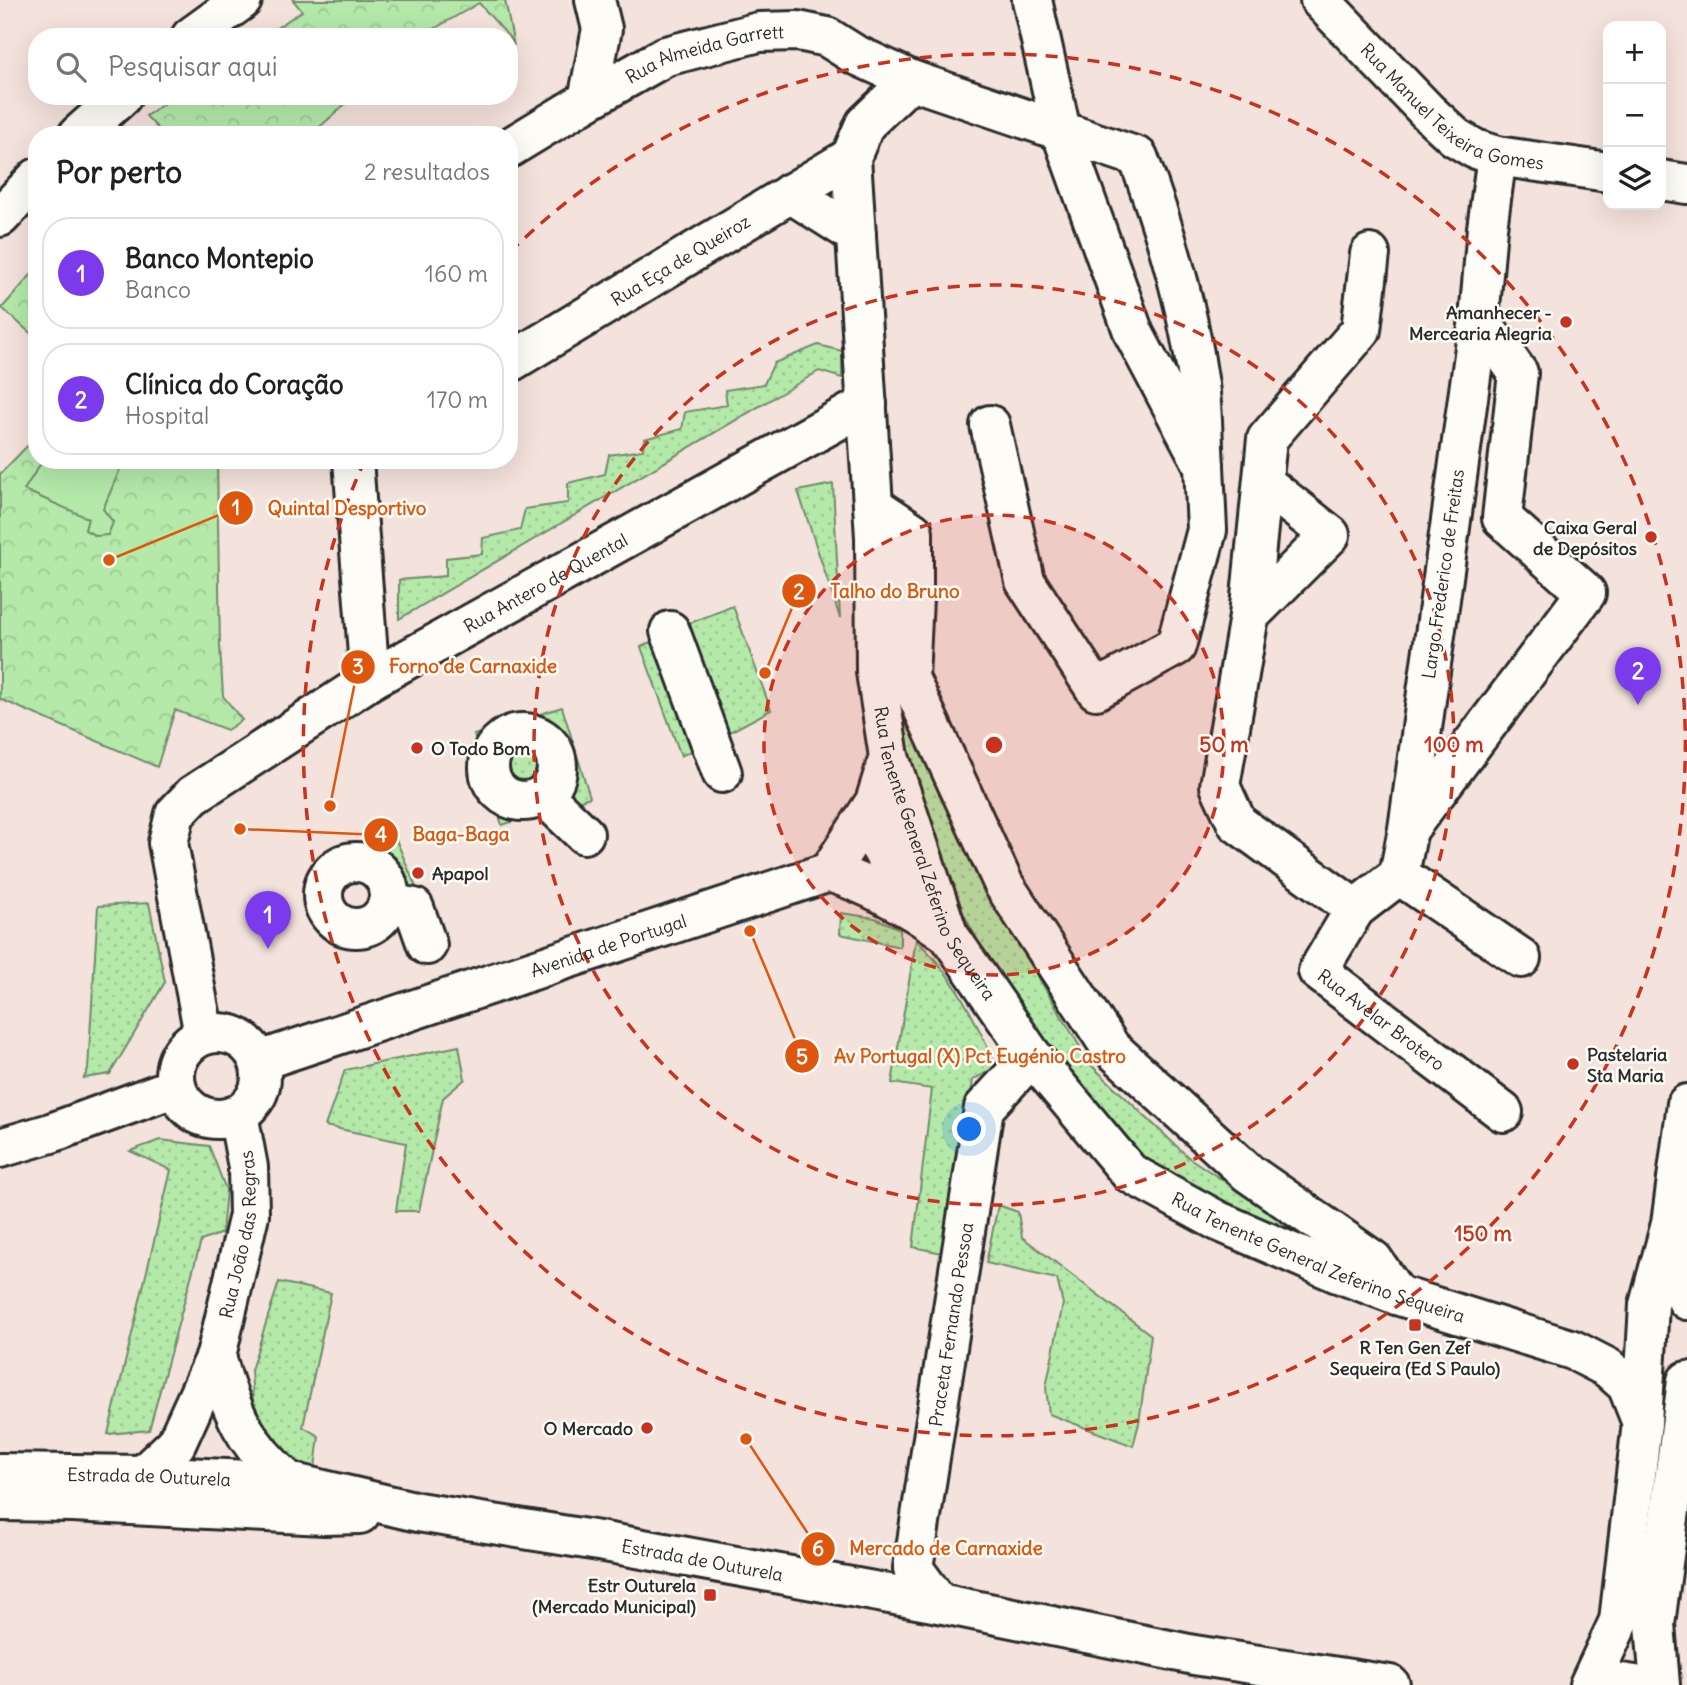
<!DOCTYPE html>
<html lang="pt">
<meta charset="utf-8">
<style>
:root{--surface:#fff;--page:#f2f2f2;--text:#202124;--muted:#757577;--line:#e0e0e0;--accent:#7c3aed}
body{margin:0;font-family:Delius,sans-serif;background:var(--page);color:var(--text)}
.controls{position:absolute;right:21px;top:21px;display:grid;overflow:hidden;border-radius:14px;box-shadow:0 7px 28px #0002}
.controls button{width:63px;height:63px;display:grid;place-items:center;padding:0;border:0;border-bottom:2px solid var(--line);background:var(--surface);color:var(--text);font:35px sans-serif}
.you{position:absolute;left:970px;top:1130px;width:24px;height:24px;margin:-18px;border:5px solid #fff;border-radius:50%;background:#1a73e8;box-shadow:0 0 0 10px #1a73e833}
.badge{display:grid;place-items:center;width:46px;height:46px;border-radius:50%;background:var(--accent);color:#fff;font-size:23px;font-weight:700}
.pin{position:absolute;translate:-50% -58px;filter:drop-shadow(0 2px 4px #0008)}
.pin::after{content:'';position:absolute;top:37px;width:24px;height:21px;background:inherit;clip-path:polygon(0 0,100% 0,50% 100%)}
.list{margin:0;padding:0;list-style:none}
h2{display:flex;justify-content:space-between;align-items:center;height:91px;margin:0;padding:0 28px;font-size:30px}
h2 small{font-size:23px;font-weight:400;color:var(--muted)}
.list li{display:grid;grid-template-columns:46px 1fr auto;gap:21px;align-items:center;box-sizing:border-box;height:112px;margin:0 14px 14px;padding:0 14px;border:2px solid var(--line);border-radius:28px}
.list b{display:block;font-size:26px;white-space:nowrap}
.list p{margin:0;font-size:23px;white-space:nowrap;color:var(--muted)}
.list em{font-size:23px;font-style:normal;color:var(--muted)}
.icon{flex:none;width:38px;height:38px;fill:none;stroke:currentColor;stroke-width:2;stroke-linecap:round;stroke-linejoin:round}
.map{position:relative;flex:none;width:1687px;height:1685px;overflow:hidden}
.search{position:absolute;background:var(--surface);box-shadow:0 7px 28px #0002;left:28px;top:28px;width:490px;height:77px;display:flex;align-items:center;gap:18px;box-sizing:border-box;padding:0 24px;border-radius:28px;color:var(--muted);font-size:26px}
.panel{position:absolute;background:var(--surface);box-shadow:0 7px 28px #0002;left:28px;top:126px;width:490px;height:343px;border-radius:28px}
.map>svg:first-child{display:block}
.grass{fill:url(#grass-dots);stroke:#708a6a;stroke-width:2}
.forest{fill:url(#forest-crowns);stroke:#708a6a;stroke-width:2}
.pitch{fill:#b4e9aa;stroke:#708a6a;stroke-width:2}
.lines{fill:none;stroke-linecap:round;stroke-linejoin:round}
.minor-casing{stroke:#2b2b2b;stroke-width:44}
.minor{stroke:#fdfcf7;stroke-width:38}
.ring{fill:none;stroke:#c8321e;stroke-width:3.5;stroke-dasharray:12 9}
.poi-dot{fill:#c8321e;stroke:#fdfcf7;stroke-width:2.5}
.labels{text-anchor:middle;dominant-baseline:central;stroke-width:5;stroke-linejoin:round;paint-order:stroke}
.street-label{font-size:18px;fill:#2b2b2b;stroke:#fdfcf7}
.poi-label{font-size:18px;font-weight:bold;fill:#2b2b2b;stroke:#fdfcf7;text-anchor:end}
.centre{fill:#c8321e;stroke:#fdfcf7;stroke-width:3.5}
.ring-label{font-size:21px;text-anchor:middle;font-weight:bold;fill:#c8321e;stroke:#fdfcf7;stroke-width:5;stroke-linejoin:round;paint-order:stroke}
.leader{fill:none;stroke:#df570e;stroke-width:2.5}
.callout-dot{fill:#df570e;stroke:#fdfcf7;stroke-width:2.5}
.mark-label{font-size:21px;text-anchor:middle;font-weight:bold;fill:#fff}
.callout-label{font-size:19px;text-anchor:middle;font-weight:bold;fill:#df570e;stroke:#fdfcf7;stroke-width:5;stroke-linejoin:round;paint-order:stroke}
</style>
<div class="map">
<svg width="1687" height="1685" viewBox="0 0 1687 1685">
<defs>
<pattern id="grass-dots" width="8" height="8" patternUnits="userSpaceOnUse" patternTransform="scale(1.75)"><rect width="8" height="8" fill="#b4e9aa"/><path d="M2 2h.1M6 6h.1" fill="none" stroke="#9bc892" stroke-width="1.8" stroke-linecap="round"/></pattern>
<pattern id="forest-crowns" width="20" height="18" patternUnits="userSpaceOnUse" patternTransform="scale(1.75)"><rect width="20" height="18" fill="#b4e9aa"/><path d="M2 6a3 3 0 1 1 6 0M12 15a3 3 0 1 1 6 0" fill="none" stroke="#9bc892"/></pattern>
</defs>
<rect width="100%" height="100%" fill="#f4e2dc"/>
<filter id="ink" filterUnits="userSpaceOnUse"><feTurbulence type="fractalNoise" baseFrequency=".0143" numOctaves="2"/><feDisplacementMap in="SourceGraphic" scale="14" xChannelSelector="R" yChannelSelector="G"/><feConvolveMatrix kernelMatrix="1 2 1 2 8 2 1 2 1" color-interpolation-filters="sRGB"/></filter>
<g filter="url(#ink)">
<!-- grass -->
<g class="grass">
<path d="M 818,345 L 842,351 L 842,378 L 819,371 L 399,619 L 399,580 L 446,576 L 446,558 L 482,554 L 483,538 L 520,530 L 525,509 L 568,503 L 568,483 L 605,474 L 609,455 L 643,450 L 644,439 L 682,429 L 685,412 L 727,405 L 725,390 L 764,384 L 774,363 Z"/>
<path d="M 833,484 L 840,618 L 798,491 Z"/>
<path d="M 733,606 L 771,710 L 711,742 L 681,756 L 641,647 L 670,631 Z"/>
<path d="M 901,690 L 964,837 L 1028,960 L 1091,1065 L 1188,1157 L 1321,1246 L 1148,1166 L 1046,1050 L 998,979 L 945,879 L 897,733 Z"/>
<path d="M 562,707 L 590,797 L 502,825 L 474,735 Z"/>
<path d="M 389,823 L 429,918 L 368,937 L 367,926 C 394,911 396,883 370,865 L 371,829 Z"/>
<path d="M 149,903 L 165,982 L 110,1074 L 84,1078 L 88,1069 L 98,906 Z"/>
<path d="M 841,913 L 875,918 L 900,929 L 900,947 L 840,934 Z"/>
<path d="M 916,940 C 953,973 977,1022 996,1067 L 973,1080 L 947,1254 L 913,1247 L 932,1089 L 892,1083 Z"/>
<path d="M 459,1046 L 465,1079 L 443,1098 L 419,1211 L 396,1211 L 406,1143 L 325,1126 L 345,1070 Z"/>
<path d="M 160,1140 L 209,1146 L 226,1190 L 222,1233 L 201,1241 L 149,1430 L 108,1434 L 171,1170 L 130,1151 Z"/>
<path d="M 998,1205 L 1018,1212 L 1022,1237 L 1151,1335 L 1139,1423 L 1133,1446 L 1049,1414 L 1046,1387 L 1063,1304 L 1057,1279 L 986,1263 Z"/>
<path d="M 279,1282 L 331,1293 L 303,1427 L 319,1436 L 315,1468 L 287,1458 L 254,1417 L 251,1370 Z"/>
</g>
<!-- forest -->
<g class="forest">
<path d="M 293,0 L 505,0 L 514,46 L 509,37 L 479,3 L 420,37 L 263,37 L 302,11 Z"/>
<path d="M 175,96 L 354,96 L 311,135 L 164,135 L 146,116 Z"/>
<path d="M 37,268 L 37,339 L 2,308 Z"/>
<path d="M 37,436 L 37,460 L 217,460 L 220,646 L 223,696 L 242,720 L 227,730 L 175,710 L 157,767 L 0,699 L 0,474 Z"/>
</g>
<!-- pitch -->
<path class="pitch" d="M 46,460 L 124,460 L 103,509 L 113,522 L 108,535 L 96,536 L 85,530 L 88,518 L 24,490 L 39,466 Z"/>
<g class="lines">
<!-- minor casing -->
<g class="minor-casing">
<g id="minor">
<path d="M 1032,0 L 1061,131"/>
<path id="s1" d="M 1320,0 L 1428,112 L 1455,137 L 1475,149 L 1497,156 L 1608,172"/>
<path d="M 191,37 L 242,0"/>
<path d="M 588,100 L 602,29 L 595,0"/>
<path id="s2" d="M 1061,131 L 911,80 L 865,124 L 851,157 L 875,537 L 876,672 L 889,757 L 948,934 L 1032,1056 L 1130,1173 L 1218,1221 L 1338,1273 L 1397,1295 L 1573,1350 L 1608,1368 L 1627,1385 L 1642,1423"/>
<path d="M 1061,131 L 1138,157 C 1166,231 1188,307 1199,385 C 1203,412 1202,439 1204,466 L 1134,334 Z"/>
<path d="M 78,135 L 122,96"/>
<path id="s3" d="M 509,148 L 588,100 L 666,56 L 759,32 L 798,31 L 827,37 L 854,54 L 911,80"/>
<path d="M 1497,156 L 1487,228 L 1479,319 L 1408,829 L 1399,875 L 1521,958"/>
<path d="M 1661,180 L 1687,184"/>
<path d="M 790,193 L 856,235"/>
<path d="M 0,217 L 37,178"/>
<path d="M 1370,254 L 1361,330 L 1267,439 L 1249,616 L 1220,786 L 1237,823 L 1355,909 L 1399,875"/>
<path id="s4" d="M 509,363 L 851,157"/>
<path d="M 990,425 L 1025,581 L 1096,690 L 1176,646 L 1207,530 L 1204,466"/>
<path d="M 353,460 L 370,680"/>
<path d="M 874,506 L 913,532 L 913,598 L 909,678 L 1004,885 L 1111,1048 L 1248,1173 L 1373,1260 L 1397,1295"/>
<path d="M 1249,616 L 1330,535 L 1264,483"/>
<path d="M 670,631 L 722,773"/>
<circle cx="523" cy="767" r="34"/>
<path d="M 543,795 L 584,834"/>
<path d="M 875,802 L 878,844 L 885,856 L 888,870 L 916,912"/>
<path d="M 1410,827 L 1586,593 L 1502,518 L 1518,373 L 1479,319"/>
<circle cx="356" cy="895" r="33"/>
<path d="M 829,872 L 875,802 L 889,757"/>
<path d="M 388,903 L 414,908 L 427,945"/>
<path id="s5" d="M 1355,909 L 1318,971 L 1503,1112"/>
<circle cx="218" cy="1076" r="43"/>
<path id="s6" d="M 204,1035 L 168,843 L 175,814 L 193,795 L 370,680 L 867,404"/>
<path id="s7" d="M 259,1061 L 829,872 C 872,885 911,908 948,934"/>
<path d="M 0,1148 L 51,1133 L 176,1087"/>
<path d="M 1672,1231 L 1687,1300"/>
<path d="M 216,1356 C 231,1411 244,1444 289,1482"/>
<path id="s8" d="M 0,1473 L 143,1475 L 289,1482 L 418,1512 L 599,1541 L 939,1603 L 1194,1655 L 1390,1685"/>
<path id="s9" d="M 143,1475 L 176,1444 L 216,1356 L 249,1215 L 248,1167 L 238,1114"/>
<path d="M 0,1501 L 73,1502 L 324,1515 L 360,1514"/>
<path id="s10" d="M 939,1603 L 913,1568 L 984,1108 L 1032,1056"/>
<path d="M 1589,1685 L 1619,1621 L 1642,1423 L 1649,1305 L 1671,1224 L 1687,1104"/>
<path d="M 1590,1685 L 1608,1681 L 1635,1685"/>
<path d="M 1660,1685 L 1655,1624 L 1687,1381"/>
</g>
</g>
<!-- minor -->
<use href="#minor" class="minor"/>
</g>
</g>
<!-- distance rings -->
<circle cx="994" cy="745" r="230" fill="#c8321e" fill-opacity=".12"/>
<g class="ring">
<circle cx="994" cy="745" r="230"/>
<circle cx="994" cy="745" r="460"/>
<path d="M510 252A691 691 0 1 1 363 464"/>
</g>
<!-- markers -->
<g class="poi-dot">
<circle cx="1566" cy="322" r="7"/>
<circle cx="1651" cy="537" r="7"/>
<circle cx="417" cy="748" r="7"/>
<circle cx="418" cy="873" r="7"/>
<circle cx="1573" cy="1064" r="7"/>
<rect x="1408" y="1318" width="14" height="14" rx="3.5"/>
<circle cx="647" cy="1428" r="7"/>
<rect x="703" y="1588" width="14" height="14" rx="3.5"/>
</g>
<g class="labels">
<!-- street labels -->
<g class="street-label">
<text stroke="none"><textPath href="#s3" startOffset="220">Rua Almeida Garrett</textPath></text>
<text stroke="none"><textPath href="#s1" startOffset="175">Rua Manuel Teixeira Gomes</textPath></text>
<text stroke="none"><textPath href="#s4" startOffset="200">Rua Eça de Queiroz</textPath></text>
<text transform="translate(1443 574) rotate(-82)">Largo Frederico de Freitas</text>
<text stroke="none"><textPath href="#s6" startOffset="663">Rua Antero de Quental</textPath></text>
<text stroke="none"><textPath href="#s2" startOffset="966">Rua Tenente General Zeferino Sequeira</textPath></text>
<text stroke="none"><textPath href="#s7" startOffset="368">Avenida de Portugal</textPath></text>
<text stroke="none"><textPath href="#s5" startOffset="152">Rua Avelar Brotero</textPath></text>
<text stroke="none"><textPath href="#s9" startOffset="266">Rua João das Regras</textPath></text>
<text stroke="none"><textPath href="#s2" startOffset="1554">Rua Tenente General Zeferino Sequeira</textPath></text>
<text stroke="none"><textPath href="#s10" startOffset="290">Praceta Fernando Pessoa</textPath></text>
<text stroke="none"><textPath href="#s8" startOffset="149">Estrada de Outurela</textPath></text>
<text stroke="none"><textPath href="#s8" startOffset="710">Estrada de Outurela</textPath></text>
</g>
<!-- poi labels -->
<g class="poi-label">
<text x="1552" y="312">Amanhecer -<tspan x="1552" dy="21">Mercearia Alegria</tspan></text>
<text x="1637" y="527">Caixa Geral<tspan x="1637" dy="21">de Depósitos</tspan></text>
<text x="431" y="748" text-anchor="start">O Todo Bom</text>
<text x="432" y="873" text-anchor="start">Apapol</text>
<text x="1587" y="1054" text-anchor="start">Pastelaria<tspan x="1587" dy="21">Sta Maria</tspan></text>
<text x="1415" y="1347" text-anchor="middle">R Ten Gen Zef<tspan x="1415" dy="21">Sequeira (Ed S Paulo)</tspan></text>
<text x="633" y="1428">O Mercado</text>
<text x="696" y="1585">Estr Outurela<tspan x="696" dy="21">(Mercado Municipal)</tspan></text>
</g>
</g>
<circle cx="994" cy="745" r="10" class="centre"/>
<g class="ring-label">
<text x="1224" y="752">50 m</text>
<text x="1454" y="752">100 m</text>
<text x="1483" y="1241">150 m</text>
</g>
<!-- callouts -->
<path class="leader" d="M109 560L236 508M765 673L799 591M330 806L358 667M240 829L381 835M750 931L802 1056M746 1439L818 1549"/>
<g class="callout-dot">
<circle cx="109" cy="560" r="7"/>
<circle cx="765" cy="673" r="7"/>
<circle cx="330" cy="806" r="7"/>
<circle cx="240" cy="829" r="7"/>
<circle cx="750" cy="931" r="7"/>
<circle cx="746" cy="1439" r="7"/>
<circle cx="236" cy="508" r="18"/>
<circle cx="799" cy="591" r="18"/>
<circle cx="358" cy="667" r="18"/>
<circle cx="381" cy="835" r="18"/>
<circle cx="802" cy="1056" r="18"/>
<circle cx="818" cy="1549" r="18"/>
</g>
<g class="mark-label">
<text x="236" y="515">1</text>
<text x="799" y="599">2</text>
<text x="358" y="674">3</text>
<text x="381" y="842">4</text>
<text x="802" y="1064">5</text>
<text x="818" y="1556">6</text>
</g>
<g class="callout-label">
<text x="347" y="515">Quintal Desportivo</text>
<text x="895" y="598">Talho do Bruno</text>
<text x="473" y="673">Forno de Carnaxide</text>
<text x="461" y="841">Baga-Baga</text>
<text x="980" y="1063">Av Portugal (X) Pct Eugénio Castro</text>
<text x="946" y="1555">Mercado de Carnaxide</text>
</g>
</svg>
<div class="controls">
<button>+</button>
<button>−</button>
<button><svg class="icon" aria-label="layers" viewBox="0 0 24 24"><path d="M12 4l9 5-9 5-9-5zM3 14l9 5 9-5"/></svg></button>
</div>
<div class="you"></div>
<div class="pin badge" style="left:268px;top:949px">1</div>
<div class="pin badge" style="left:1638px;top:705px">2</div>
<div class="search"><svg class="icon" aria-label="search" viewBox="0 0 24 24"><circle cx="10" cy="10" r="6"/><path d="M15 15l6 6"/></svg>Pesquisar aqui</div>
<section class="panel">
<h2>Por perto<small>2 resultados</small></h2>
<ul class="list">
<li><span class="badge">1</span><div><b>Banco Montepio</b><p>Banco</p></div><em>160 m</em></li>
<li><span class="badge">2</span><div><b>Clínica do Coração</b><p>Hospital</p></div><em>170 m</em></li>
</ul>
</section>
</div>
